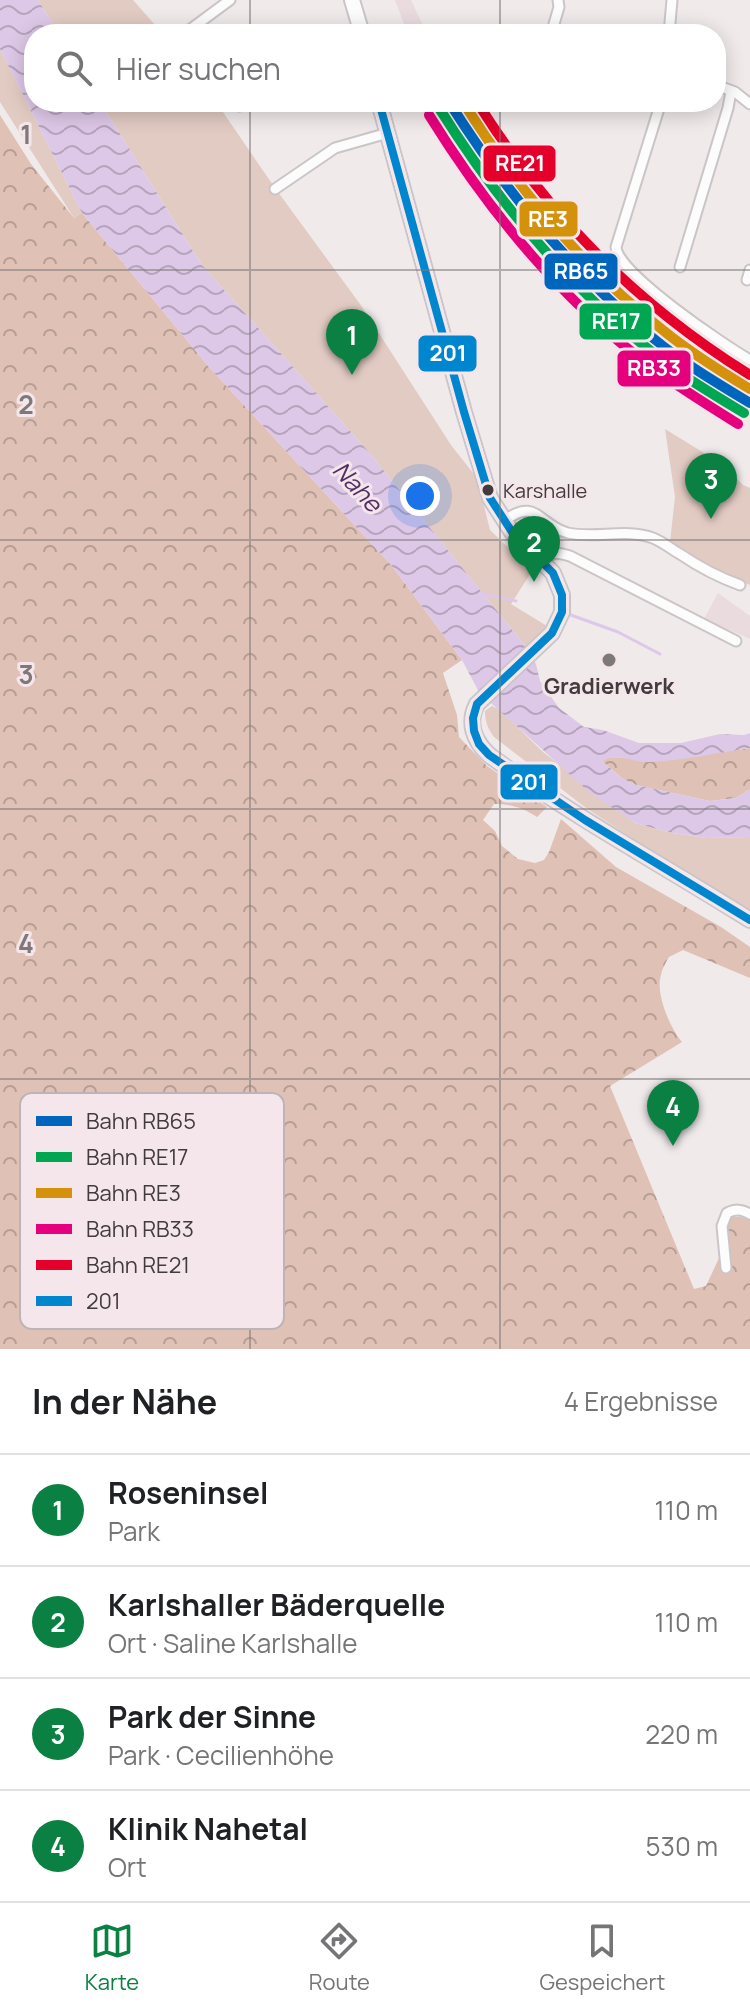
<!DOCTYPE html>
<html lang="de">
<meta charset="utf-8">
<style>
:root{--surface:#fff;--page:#f6f6f6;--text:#202124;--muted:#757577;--line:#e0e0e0;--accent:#0b8043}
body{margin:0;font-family:Manrope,sans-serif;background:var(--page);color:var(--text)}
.you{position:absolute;left:420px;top:496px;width:28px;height:28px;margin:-20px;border:6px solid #fff;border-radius:50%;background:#1a73e8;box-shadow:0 0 0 12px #1a73e833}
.badge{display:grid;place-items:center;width:52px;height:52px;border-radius:50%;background:var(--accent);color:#fff;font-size:26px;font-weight:700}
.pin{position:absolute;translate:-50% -66px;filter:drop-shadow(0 2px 4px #0008)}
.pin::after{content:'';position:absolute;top:42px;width:28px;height:24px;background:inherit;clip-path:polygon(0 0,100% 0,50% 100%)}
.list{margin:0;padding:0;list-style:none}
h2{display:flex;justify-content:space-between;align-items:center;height:104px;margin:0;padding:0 32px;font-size:34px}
h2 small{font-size:26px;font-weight:400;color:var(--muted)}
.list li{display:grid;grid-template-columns:52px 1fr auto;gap:24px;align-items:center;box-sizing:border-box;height:112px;padding:0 32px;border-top:2px solid var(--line)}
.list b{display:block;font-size:30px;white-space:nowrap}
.list p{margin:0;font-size:26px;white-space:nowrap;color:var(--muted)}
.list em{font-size:26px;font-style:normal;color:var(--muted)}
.icon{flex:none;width:44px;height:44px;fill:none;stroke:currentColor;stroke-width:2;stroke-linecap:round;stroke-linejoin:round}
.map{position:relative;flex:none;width:750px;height:1349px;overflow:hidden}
.search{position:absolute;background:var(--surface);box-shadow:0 4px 20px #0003;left:24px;right:24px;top:24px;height:88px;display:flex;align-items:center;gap:20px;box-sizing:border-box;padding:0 28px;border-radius:32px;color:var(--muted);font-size:30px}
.sheet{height:552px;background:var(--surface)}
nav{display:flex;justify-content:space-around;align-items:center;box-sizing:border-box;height:112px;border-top:2px solid var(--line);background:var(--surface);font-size:22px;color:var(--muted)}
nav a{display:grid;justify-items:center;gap:4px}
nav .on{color:var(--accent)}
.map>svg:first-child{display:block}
.built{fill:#eadbdf}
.forest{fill:url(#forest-crowns)}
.park{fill:#e2cbc3}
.water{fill:url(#water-waves)}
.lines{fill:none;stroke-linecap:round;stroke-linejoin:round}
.stream{stroke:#dec8e8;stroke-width:3}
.minor-casing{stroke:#cbc5c7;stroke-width:13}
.primary-casing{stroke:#cbc5c7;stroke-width:18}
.minor{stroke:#fdfcfc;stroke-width:9}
.primary{stroke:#fdfcfc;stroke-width:14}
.bus-1-casing{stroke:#f4e6ea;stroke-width:14}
.bus-1{stroke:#0086ce;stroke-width:8}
.rail-1-casing{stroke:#f4e6ea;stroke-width:16}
.rail-2-casing{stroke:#f4e6ea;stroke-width:16}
.rail-3-casing{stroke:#f4e6ea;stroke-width:16}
.rail-4-casing{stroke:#f4e6ea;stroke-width:16}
.rail-5-casing{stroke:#f4e6ea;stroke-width:16}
.rail-1{stroke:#0065bd;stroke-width:10}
.rail-2{stroke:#00a651;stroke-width:10}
.rail-3{stroke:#d3910c;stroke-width:10}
.rail-4{stroke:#e5007d;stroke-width:10}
.rail-5{stroke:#e4002b;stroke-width:10}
.grid{fill:none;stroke:#7e787a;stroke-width:2;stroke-opacity:0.55}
.bus-dot{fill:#413b3d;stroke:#f4e6ea;stroke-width:3}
.poi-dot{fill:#7e787a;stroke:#f4e6ea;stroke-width:3}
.labels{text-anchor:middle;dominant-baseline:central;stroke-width:6;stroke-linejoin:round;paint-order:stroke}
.bus-label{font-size:20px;fill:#413b3d;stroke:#f4e6ea;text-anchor:start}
.poi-label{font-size:22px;font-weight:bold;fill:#413b3d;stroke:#f4e6ea}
.water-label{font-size:24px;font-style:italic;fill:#522f65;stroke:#f4e6ea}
.key{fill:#f4e6ea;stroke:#beb3b6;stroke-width:2}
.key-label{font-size:22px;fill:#413b3d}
.grid-label{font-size:26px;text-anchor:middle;font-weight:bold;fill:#7e787a;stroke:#f4e6ea;stroke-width:6;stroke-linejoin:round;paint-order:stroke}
.line-badge{stroke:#f4e6ea;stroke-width:3}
.badge-label{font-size:22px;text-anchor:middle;font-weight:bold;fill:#fff}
</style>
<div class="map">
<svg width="750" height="1349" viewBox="0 0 750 1349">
<defs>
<pattern id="forest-crowns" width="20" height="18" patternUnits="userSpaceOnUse" patternTransform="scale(2)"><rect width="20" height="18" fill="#e0c1b6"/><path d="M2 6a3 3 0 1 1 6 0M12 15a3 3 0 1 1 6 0" fill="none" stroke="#b79e95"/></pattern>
<pattern id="water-waves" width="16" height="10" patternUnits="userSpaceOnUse" patternTransform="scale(2)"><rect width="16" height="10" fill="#dec8e8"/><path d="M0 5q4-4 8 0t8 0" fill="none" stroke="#b6a4bd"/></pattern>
</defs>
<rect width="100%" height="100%" fill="#f0eaeb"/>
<!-- built -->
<g class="built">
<path d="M 395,0 L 411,0 L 427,34 L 408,34 Z"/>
<path d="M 444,102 L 463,102 L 507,172 L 567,243 L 612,287 L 664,332 L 730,378 L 750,389 L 750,411 L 722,395 L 684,369 L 564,260 L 506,194 L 483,163 Z"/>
<path d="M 718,593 L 750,616 L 750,639 L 704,619 Z"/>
</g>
<!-- forest -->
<g class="forest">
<path d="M 0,115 L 31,164 L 74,218 L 82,213 L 209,367 L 392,566 L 462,660 L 443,673 L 457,715 L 459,737 L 487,766 L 547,807 L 537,817 C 523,808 511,804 494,804 L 483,820 L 495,831 L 502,846 L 518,859 L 535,863 L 544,860 L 549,852 L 561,819 L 616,867 L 721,927 L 750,947 L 750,978 L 683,950 L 669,957 C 666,962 662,969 661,975 C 655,993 670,1028 682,1042 L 610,1086 L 694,1289 L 706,1286 L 719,1258 L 728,1253 L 726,1225 L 731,1217 L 741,1217 L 750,1220 L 750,1349 L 0,1349 Z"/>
<path d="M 750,748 L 750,789 L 736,798 L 710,801 L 636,785 L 623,779 L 602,761 L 608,757 L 626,758 L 647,762 Z"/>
</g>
<!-- park -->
<g class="park">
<path d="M 38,0 L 133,0 L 163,34 L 59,34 Z"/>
<path d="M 0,49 L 82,213 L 74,218 L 0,102 Z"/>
<path d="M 100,102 L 216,102 L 275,188 L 360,304 L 451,445 L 477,478 L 490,530 L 532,571 L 511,604 L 547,626 L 527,648 L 367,450 L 202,265 Z"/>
<path d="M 665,429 L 722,464 L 743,485 L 750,488 L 750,585 L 714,572 L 670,542 L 675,497 Z"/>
<path d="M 492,706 L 500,710 L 543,752 L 635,823 L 672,833 L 707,838 L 750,837 L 750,915 L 586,808 L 494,737 C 488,729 485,722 485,711 Z"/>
</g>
<!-- water -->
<path class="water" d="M 0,0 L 38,0 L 59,34 L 34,34 L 34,102 L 100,102 L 202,265 L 367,450 L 527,648 L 536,664 L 540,681 L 559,708 L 584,727 L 603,730 L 639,743 L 681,743 L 720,734 L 744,735 L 750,733 L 750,748 C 717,753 684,760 651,762 C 634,763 618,752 602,761 L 623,779 L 636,785 L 710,801 L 736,798 L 750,789 L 750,837 L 707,838 L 672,833 L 635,823 L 589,792 L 479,692 L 462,660 L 392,566 L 209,367 L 82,213 L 0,49 Z"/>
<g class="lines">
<!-- stream -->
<g class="stream">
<path d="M 481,593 L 516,601"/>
<path d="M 568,614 L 618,632 L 660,654"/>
</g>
<!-- minor casing -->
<g class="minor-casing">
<g id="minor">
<path d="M 554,24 L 559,7 L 558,0"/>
<path d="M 184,34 L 230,0"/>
<path d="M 669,34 L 672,0"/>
<path d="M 716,85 L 735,92 L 750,104"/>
<path d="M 661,102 L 616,247 C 618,274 724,345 750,360"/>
<path d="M 239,106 L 246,102"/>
<path d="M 275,189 L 335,148 L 388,133"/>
<path d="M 680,267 L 728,108 L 731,91"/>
<path d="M 747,280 L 750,270"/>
<path d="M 503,522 C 536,495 539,526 568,533 C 596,539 626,528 653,538 C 663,542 671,549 680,554 C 699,567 718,577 740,585"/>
<path d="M 543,561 C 553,551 557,552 570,556 L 736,641"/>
<path d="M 726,1268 L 722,1226 L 727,1213 C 736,1209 741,1209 750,1214"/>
</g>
</g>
<!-- primary casing -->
<g class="primary-casing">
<g id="primary">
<path d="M 352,0 L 362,34"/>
<path d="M 379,102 L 464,412 L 490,498 L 512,532 L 553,573 L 562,595 L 562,612 L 552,633 L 477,704 C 467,723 474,741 489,755 C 572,816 663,865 750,920"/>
</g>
</g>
<!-- minor -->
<use href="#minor" class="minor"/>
<!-- primary -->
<use href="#primary" class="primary"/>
<!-- bus-1 casing -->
<g class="bus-1-casing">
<path id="bus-1" d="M 379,102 L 464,412 L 490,498 L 512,532 L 553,573 L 562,595 L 562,612 L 552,633 L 477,704 L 473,718 L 474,731 L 479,744 L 489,755 L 585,820 L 750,920"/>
</g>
<!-- bus-1 -->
<use href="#bus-1" class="bus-1"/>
<!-- rail-1 casing -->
<g class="rail-1-casing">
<path id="rail-1" d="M 449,102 C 505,191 571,271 653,338 C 683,363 717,383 750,403"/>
</g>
<!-- rail-2 casing -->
<g class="rail-2-casing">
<path id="rail-2" d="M 439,108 C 496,199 563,281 647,348 C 677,373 711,393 744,413"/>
</g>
<!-- rail-3 casing -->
<g class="rail-3-casing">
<path id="rail-3" d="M 463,102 C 517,188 583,268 664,331 C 691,353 720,371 750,389"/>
</g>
<!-- rail-4 casing -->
<g class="rail-4-casing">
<path id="rail-4" d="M 429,115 C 488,210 560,299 650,366 C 678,387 708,405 738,424"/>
</g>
<!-- rail-5 casing -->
<g class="rail-5-casing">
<path id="rail-5" d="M 477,102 C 549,216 636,304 750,375"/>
</g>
<!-- rail-1 -->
<use href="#rail-1" class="rail-1"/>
<!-- rail-2 -->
<use href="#rail-2" class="rail-2"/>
<!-- rail-3 -->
<use href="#rail-3" class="rail-3"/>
<!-- rail-4 -->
<use href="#rail-4" class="rail-4"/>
<!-- rail-5 -->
<use href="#rail-5" class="rail-5"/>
</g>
<!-- grid -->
<path class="grid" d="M 250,0 L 250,34M 500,0 L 500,34M 250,102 L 250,1349M 500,102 L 500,1349M 0,270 L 750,270M 0,540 L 750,540M 0,809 L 750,809M 0,1079 L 750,1079"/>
<!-- markers -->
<circle class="bus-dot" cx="488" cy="490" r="7"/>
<circle class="poi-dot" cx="609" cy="660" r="8"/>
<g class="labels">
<!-- bus labels -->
<g class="bus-label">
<text x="503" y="490">Karshalle</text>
</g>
<!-- poi labels -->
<g class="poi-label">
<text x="609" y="686">Gradierwerk</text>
</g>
<!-- water labels -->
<g class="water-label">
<text transform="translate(358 486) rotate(47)">Nahe</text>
</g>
</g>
<!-- legend -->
<rect x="20" y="1093" width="264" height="236" rx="12" class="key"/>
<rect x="36" y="1116" width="36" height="10" fill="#0065bd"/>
<rect x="36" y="1152" width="36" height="10" fill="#00a651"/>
<rect x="36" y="1188" width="36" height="10" fill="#d3910c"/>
<rect x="36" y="1224" width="36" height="10" fill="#e5007d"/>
<rect x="36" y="1260" width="36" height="10" fill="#e4002b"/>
<rect x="36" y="1296" width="36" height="10" fill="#0086ce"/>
<g class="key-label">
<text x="86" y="1129">Bahn RB65</text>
<text x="86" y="1165">Bahn RE17</text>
<text x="86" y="1201">Bahn RE3</text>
<text x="86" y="1237">Bahn RB33</text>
<text x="86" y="1273">Bahn RE21</text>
<text x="86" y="1309">201</text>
</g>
<g class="grid-label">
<text x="26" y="144">1</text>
<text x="26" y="414">2</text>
<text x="26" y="684">3</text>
<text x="26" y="953">4</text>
</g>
<g class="line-badge">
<rect x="482" y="144" width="75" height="39" rx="8" fill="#e4002b"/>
<rect x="518" y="200" width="61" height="38" rx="8" fill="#d3910c"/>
<rect x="543" y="252" width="76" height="39" rx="8" fill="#0065bd"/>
<rect x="578" y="302" width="75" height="39" rx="8" fill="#00a651"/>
<rect x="417" y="334" width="61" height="39" rx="8" fill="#0086ce"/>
<rect x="616" y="349" width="76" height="39" rx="8" fill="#e5007d"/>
<rect x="499" y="763" width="60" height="38" rx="8" fill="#0086ce"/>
</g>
<g class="badge-label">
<text x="520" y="171">RE21</text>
<text x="548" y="227">RE3</text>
<text x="581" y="279">RB65</text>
<text x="616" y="329">RE17</text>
<text x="448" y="361">201</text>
<text x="654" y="376">RB33</text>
<text x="529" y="790">201</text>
</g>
</svg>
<div class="you"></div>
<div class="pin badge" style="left:352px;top:375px">1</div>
<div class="pin badge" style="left:534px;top:582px">2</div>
<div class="pin badge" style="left:711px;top:519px">3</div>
<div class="pin badge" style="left:673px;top:1146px">4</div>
<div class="search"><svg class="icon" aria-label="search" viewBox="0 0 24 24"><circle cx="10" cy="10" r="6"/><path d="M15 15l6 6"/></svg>Hier suchen</div>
</div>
<section class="sheet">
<h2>In der Nähe<small>4 Ergebnisse</small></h2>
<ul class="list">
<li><span class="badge">1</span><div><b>Roseninsel</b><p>Park</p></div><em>110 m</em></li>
<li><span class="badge">2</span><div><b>Karlshaller Bäderquelle</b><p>Ort · Saline Karlshalle</p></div><em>110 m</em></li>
<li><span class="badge">3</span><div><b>Park der Sinne</b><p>Park · Cecilienhöhe</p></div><em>220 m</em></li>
<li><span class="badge">4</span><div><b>Klinik Nahetal</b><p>Ort</p></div><em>530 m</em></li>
</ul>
</section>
<nav>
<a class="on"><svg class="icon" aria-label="map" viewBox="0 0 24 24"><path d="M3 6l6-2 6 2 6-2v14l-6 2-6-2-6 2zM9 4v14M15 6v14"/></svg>Karte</a>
<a><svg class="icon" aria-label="directions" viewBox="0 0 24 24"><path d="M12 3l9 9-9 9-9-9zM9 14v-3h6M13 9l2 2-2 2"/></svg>Route</a>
<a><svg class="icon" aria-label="saved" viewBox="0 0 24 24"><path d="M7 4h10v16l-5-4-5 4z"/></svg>Gespeichert</a>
</nav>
